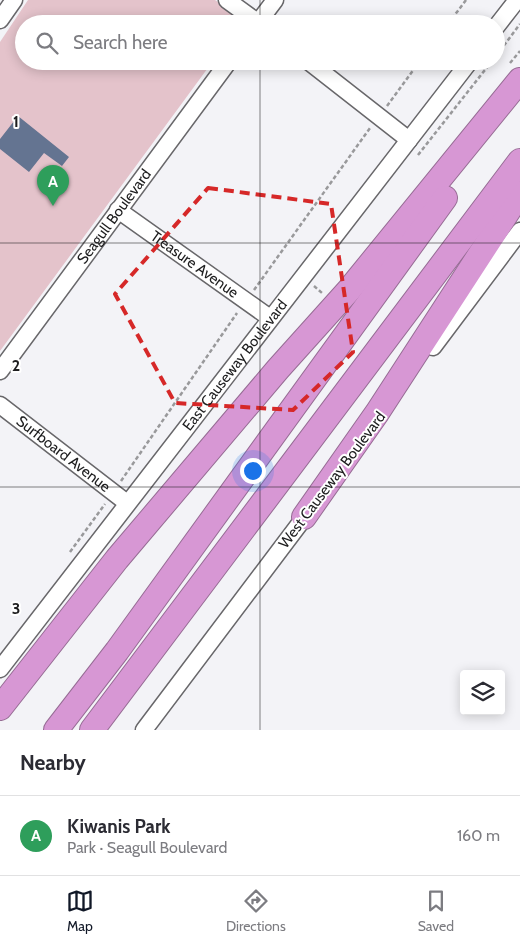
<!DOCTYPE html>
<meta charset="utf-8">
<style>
:root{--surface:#fff;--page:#f2f2f3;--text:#2b2b33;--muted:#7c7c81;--line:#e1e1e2;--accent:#111827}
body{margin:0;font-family:Cabin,sans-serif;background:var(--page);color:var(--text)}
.controls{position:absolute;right:15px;bottom:15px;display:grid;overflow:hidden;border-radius:5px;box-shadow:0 2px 12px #0003}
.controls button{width:45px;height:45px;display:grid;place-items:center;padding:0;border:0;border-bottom:1px solid var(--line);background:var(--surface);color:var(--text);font:25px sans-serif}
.you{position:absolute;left:252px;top:470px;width:18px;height:18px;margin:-12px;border:4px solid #fff;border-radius:50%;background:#1a73e8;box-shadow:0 0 0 8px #1a73e833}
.badge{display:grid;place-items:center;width:32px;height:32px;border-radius:50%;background:var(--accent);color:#fff;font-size:16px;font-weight:700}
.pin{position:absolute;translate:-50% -41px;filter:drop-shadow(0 1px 2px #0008)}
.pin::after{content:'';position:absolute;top:26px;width:18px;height:15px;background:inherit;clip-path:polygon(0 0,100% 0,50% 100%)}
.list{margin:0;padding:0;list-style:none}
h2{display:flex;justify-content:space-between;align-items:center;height:65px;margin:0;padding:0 20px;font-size:21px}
h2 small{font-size:16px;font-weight:400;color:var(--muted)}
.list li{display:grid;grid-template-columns:32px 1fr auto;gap:15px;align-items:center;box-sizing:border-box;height:80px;padding:0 20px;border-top:1px solid var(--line)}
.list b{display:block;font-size:19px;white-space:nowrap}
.list p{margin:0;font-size:16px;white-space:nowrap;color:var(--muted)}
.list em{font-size:16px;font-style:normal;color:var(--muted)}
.icon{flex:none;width:28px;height:28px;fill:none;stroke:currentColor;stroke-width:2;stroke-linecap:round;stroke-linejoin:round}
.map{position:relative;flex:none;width:520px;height:730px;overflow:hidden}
.search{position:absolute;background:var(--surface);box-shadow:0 2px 12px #0003;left:15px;right:15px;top:15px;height:55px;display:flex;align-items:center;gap:12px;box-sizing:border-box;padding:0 18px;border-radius:28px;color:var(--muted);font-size:19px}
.sheet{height:145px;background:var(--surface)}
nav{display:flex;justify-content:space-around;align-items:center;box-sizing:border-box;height:70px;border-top:1px solid var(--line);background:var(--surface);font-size:14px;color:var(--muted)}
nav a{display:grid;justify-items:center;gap:2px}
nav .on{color:var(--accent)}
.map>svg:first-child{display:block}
.green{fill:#e4c3cb}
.building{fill:#647491}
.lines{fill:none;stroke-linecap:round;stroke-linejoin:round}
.minor-casing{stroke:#68676a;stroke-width:19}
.highway-casing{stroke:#966c94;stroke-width:26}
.path{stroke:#99999b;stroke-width:2.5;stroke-dasharray:4 2.5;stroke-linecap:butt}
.minor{stroke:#fff;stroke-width:16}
.highway{stroke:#d797d4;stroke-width:24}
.marked{fill:none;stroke:#d62828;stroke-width:4;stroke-dasharray:10 6;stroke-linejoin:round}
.grid{fill:none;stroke:#1d1d1e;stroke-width:1;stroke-opacity:0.55}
.labels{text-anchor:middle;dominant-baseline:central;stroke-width:4;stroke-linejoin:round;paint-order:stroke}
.street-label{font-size:15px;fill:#1d1d1e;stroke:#fff}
.grid-label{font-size:16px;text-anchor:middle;font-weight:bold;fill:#1d1d1e;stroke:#fff;stroke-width:4;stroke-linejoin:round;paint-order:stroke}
</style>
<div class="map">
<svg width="520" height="730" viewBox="0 0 520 730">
<rect width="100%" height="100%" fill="#f3f3f7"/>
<!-- green -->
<path class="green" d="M 28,0 L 215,0 L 243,20 L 241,24 L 24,24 L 24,61 L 213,61 L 0,351 L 0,42 Z"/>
<!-- building -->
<path class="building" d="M 18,116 L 69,157 L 62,166 L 44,153 L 29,172 L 0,149 L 0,139 Z"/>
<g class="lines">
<!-- minor casing -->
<g class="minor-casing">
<g id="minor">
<path d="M 227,0 L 260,24"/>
<path d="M 0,20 L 14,0"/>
<path d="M 257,24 L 275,0"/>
<path d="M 496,27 L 517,0"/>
<path d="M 308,61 L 409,140"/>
<path id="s1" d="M 118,210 L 270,318"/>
<path d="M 433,347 L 520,231"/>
<path id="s2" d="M 0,371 L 229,61"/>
<path id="s3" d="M 0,405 L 127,503"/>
<path id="s4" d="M 0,669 L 470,61"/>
<path d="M 144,730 L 310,510"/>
</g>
</g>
<!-- highway casing -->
<g class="highway-casing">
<g id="highway">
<path d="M 304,517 L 377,413 L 520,193"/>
<path d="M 0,708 L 117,559 L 278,369 L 349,290 L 520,80"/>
<path d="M 56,730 L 117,651 L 445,198"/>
<path d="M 92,730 L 520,161"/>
</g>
</g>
<!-- path -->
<g class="path">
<path d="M 448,24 L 466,0"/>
<path d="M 496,56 L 520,24"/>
<path d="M 510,63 L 520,51"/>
<path d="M 387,106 L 420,61"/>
<path d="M 418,155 L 492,61"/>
<path d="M 314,286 L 322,293"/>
<path d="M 254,290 L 370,128"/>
<path d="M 121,481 L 237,313"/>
<path d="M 70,552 L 105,504"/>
</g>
<!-- minor -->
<use href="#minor" class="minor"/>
<!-- highway -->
<use href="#highway" class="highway"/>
</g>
<!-- marked area -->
<path class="marked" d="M 208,188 L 331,204 L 353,352 L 293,410 L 175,403 L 115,294 Z"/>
<!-- grid -->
<path class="grid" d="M 260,0 L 260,24M 260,61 L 260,730M 0,243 L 520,243M 0,487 L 520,487"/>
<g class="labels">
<!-- street labels -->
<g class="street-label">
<text stroke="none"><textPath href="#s2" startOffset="192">Seagull Boulevard</textPath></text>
<text stroke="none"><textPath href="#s1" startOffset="94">Treasure Avenue</textPath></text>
<text stroke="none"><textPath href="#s4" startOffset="384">East Causeway Boulevard</textPath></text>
<text stroke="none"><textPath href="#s3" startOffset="80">Surfboard Avenue</textPath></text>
<text transform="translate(332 480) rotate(-53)">West Causeway Boulevard</text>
</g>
</g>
<g class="grid-label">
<text x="16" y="127">1</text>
<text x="16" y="371">2</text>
<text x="16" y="614">3</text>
</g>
</svg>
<div class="controls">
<button><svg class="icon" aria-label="layers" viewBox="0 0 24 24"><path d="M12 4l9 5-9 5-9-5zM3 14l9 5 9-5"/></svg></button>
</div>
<div class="you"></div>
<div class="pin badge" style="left:53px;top:206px;background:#2e9e5b">A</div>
<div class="search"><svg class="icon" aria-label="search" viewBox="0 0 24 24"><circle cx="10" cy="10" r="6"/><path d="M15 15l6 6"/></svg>Search here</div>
</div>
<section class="sheet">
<h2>Nearby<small></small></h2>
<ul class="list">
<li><span class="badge" style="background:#2e9e5b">A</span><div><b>Kiwanis Park</b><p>Park · Seagull Boulevard</p></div><em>160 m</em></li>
</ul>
</section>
<nav>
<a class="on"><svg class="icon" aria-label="map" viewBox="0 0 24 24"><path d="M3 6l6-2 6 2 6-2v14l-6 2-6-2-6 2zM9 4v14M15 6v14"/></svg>Map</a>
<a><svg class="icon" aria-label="directions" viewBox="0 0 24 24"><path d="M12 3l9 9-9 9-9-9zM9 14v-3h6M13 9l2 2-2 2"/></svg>Directions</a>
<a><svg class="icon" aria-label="saved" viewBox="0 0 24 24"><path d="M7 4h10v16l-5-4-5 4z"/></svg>Saved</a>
</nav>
